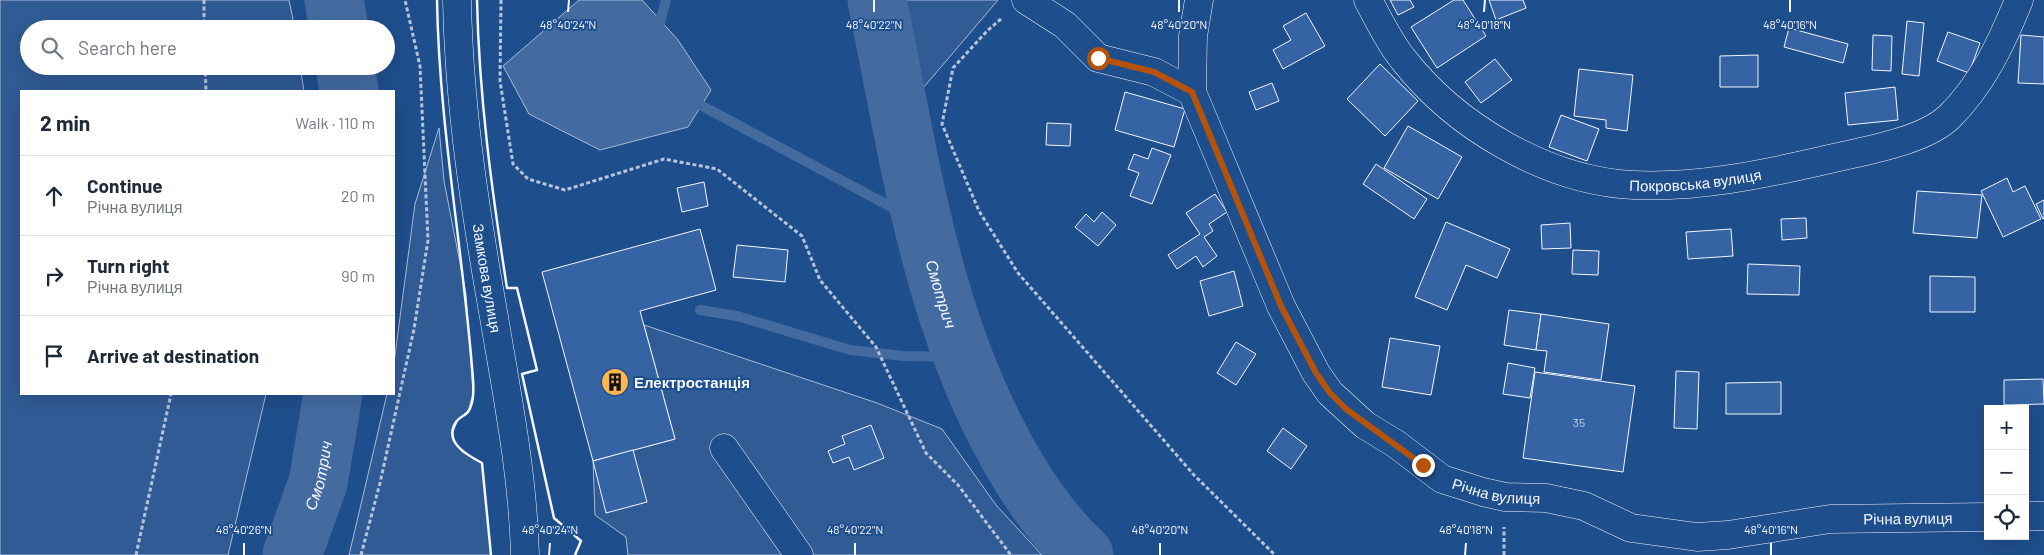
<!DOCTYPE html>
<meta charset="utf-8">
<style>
:root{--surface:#fff;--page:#f6f6f7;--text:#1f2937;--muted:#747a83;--line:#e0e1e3}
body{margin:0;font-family:Barlow,sans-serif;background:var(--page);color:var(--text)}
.controls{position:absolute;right:15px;bottom:15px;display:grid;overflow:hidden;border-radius:0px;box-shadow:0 5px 20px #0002}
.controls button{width:45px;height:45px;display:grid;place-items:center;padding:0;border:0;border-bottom:1px solid var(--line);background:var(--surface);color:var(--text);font:25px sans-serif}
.stop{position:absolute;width:15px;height:15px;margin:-11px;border:4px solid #b45309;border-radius:50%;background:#fff}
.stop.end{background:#b45309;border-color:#fff;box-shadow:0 1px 5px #0008}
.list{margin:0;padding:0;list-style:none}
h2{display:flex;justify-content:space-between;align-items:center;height:65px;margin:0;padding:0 20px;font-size:21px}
h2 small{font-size:16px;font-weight:400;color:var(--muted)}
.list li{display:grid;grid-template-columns:32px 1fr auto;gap:15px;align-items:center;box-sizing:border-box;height:80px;padding:0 20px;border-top:1px solid var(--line)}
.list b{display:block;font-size:19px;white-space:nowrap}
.list p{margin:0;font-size:16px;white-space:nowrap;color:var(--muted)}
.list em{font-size:16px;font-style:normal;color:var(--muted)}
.icon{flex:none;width:28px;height:28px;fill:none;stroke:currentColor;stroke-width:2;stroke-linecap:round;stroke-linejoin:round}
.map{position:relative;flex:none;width:2044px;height:555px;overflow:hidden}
.search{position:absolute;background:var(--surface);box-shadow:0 5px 20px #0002;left:20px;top:20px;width:375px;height:55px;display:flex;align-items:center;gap:12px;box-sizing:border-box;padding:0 18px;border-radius:28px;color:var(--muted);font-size:19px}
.panel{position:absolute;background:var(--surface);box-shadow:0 5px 20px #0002;left:20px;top:90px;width:375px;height:305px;border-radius:0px}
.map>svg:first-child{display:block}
.built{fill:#305b95;stroke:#a8bbd7}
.water{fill:#446ba0;stroke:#a8bbd7}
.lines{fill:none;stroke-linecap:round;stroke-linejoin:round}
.stream{stroke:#446ba0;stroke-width:10}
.river{stroke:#446ba0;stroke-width:59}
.building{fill:#3563a3;stroke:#f2f6ff}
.minor-casing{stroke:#f2f6ff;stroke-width:29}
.path{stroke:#b3c4dc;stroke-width:3;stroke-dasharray:4 2.5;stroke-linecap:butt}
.minor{stroke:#1f4e8c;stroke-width:28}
.major-bridge-casing{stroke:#f2f6ff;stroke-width:29;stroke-linecap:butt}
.major-bridge{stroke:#1f4e8c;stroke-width:28}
.wall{stroke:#f2f6ff;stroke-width:2.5}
.route{stroke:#b45309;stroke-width:6}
.ticks{fill:none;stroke:#f2f6ff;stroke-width:2}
.labels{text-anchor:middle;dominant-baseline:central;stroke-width:4;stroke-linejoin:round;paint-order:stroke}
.number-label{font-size:12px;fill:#c3d1e8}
.street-label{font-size:15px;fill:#f2f6ff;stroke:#1f4e8c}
.poi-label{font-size:15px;font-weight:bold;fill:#f2f6ff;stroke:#1f4e8c;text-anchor:start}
.water-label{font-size:16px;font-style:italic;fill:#f2f6ff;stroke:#1f4e8c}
.ticks-label{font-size:12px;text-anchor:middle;fill:#f2f6ff;stroke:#1f4e8c;stroke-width:4;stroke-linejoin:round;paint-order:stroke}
</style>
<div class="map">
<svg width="2044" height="555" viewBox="0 0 2044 555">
<rect width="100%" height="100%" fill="#1f4e8c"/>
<!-- built -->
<g class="built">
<path d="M 0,0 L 289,0 L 295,29 L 29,29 L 29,66 L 300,66 L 304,91 L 21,91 L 21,394 L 266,394 L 228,555 L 0,555 Z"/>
<path d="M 899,0 L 998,0 L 918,94 Z"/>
<path d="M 439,128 L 444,181 L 466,294 L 472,379 L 473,394 L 468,411 L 458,419 L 453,432 L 454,440 L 462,452 L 482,463 L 491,555 L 349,555 L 387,394 L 394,394 L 394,363 L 415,204 Z"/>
<path d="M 644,325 L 877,403 L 942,429 L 996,505 L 1042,555 L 628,555 L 626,537 L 595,515 L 593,461 L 675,439 Z"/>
</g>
<!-- water -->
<path class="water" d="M 579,0 L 642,0 L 678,40 L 711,90 L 688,127 L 600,150 L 529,114 L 503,66 Z"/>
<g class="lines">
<!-- stream -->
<g class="stream">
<path d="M 657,33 L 666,0"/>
<path d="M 691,100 L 923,224"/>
<path d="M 700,310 L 737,316 L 850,350 L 903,356 L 963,357"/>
</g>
<!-- river -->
<g class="river">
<path d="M 334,0 L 339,29"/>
<path id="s1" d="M 877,0 C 908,149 928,303 1000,439 C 1022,481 1049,522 1084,555"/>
<path d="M 345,66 L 349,91"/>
<path id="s2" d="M 292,555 L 318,483 L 333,394"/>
</g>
</g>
<!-- building -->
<g class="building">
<path d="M 1390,0 L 1410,0 L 1414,7 L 1398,15 Z"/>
<path d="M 1454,0 L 1463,0 L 1486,36 L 1437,68 L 1411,27 Z"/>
<path d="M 1489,0 L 1523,0 L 1526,8 L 1496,20 Z"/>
<path d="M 1306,13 L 1325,46 L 1283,69 L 1273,50 L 1291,40 L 1283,26 Z"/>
<path d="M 1907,21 L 1924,23 L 1919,76 L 1902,74 Z"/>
<path d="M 1789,28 L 1848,44 L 1843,63 L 1784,47 Z"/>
<path d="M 1948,32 L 1980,43 L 1969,73 L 1937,61 Z"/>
<path d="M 1873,35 L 1892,36 L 1891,71 L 1872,70 Z"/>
<path d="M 2021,35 L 2044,37 L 2044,84 L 2018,83 Z"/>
<path d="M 1758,55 L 1758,87 L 1720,87 L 1720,56 Z"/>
<path d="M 1495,59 L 1512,80 L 1481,103 L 1465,82 Z"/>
<path d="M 1380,64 L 1418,101 L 1385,136 L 1347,99 Z"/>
<path d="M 1579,69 L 1633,75 L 1627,131 L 1606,128 L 1606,120 L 1574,116 Z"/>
<path d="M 1272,83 L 1279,101 L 1256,110 L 1249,92 Z"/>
<path d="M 1895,87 L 1898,120 L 1848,125 L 1845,93 Z"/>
<path d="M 1125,92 L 1185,109 L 1174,147 L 1115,130 Z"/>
<path d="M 1561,115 L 1599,129 L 1587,161 L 1549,147 Z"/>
<path d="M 1047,123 L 1071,124 L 1070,146 L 1046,145 Z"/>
<path d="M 1408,126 L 1462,157 L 1438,199 L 1384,168 Z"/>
<path d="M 1152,148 L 1171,155 L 1152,204 L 1130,196 L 1139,173 L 1128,169 L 1134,154 L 1148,159 Z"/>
<path d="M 1376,164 L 1427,199 L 1414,219 L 1363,184 Z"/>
<path d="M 2007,178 L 2013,192 L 2025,186 L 2041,219 L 2003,237 L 1981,191 Z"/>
<path d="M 704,182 L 708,206 L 682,212 L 677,188 Z"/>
<path d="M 1917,191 L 1982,195 L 1977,238 L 1913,233 Z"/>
<path d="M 1215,194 L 1227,212 L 1209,224 L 1213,231 L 1204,237 L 1217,256 L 1203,267 L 1196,256 L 1177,269 L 1168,255 L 1200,234 L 1186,213 Z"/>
<path d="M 2044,200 L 2044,218 L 2043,219 L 2036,204 Z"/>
<path d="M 1102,212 L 1116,225 L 1098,246 L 1075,227 L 1086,214 L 1094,222 Z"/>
<path d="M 1806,218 L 1807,238 L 1782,240 L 1781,219 Z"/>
<path d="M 1446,222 L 1510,249 L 1497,278 L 1466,265 L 1447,310 L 1415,297 Z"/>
<path d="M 1570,223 L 1571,248 L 1542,249 L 1541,225 Z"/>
<path d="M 700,229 L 716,290 L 640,311 L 675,439 L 593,461 L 542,272 Z"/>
<path d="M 1731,229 L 1733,256 L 1688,259 L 1686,232 Z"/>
<path d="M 737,245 L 788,250 L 785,282 L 733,277 Z"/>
<path d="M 1573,250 L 1599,251 L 1598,275 L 1572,274 Z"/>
<path d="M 1748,264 L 1800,266 L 1799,295 L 1747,294 Z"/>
<path d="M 1234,271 L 1243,306 L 1209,316 L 1200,281 Z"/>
<path d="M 1930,276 L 1975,277 L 1975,312 L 1930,312 Z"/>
<path d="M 1509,310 L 1541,314 L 1536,350 L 1504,345 Z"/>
<path d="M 1541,314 L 1609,324 L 1601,380 L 1544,372 L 1547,351 L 1536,350 Z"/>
<path d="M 1390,338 L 1440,346 L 1431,395 L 1382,387 Z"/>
<path d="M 1236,342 L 1256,354 L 1236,385 L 1217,373 Z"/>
<path d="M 1508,363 L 1535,368 L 1530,398 L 1503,394 Z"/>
<path d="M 1676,371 L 1699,372 L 1697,429 L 1674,428 Z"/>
<path d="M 1535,372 L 1635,386 L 1623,472 L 1523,458 Z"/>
<path d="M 2043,379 L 2044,404 L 2004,405 L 2004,380 Z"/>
<path d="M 1781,382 L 1781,414 L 1726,414 L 1726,383 Z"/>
<path d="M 871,425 L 884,458 L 854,470 L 849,457 L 833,463 L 828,451 L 845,444 L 842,436 Z"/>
<path d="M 1283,428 L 1307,446 L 1291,469 L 1267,451 Z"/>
<path d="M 633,450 L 647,502 L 606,513 L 593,461 Z"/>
</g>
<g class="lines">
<!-- minor casing -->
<g class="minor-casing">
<g id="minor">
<path d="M 1026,0 L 1065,25 L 1098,58 L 1154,72 L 1192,92"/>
<path id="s3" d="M 1199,0 L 1193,36 L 1192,92 L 1281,306 L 1316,373 L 1330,393 L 1365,425 L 1396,444 L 1442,479 L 1483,492 L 1505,497 L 1546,498 L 1584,506 L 1631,528 L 1697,537 L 1728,535 L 1830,519 L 1988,517"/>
<path id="s4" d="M 1368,0 C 1379,20 1389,42 1403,59 C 1455,126 1547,181 1633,185 C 1696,188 1760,175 1821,161 C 1857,152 1922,143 1949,117 C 1982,85 2002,42 2019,0"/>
<path d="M 724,448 L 799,555"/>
<path d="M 2025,516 L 2044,516"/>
</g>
</g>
<!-- path -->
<g class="path">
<path d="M 204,0 L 204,29"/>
<path d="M 501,0 L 500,81 L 513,164 L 528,179 L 565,190 L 664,159 L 717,169 L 802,236 L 820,280 L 876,347 L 926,453 L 958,485 L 1011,555"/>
<path d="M 1001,19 L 987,31 L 953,68 L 942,124 L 979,211 L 1018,273 L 1194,475 L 1275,555"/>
<path d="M 205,66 L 206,91"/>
<path d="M 136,555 L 171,394"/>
<path d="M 361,555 L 380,483 L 414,329 L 428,240 L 420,66 L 405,0"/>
<path d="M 1504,555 L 1504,527"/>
</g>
<!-- minor -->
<use href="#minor" class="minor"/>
<!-- major-bridge casing -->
<g class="major-bridge-casing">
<g id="major-bridge">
<path id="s5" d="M 457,0 C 459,109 476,216 495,323 C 508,400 523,477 525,555"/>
</g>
</g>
<!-- major-bridge -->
<use href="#major-bridge" class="major-bridge"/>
<!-- wall -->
<g class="wall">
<path d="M 437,0 C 439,123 462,244 472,367 C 473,379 476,401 468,412 C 465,416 459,417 456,422 C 443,442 467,455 482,463 L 491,555"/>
<path d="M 477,0 C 479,97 492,192 507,288 L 517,288 L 537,370 L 522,374 L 554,518 L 581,541 L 575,555"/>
</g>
</g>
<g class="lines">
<!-- route -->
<path class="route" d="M 1098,58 L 1154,72 L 1192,92 L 1281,306 L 1316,373 L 1330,393 L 1346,409 L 1423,465"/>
</g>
<!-- ticks -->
<path class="ticks" d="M 568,12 L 569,0M 874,12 L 874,0M 1179,12 L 1179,0M 1484,12 L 1485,0M 1790,12 L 1790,0M 244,555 L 244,543M 549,555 L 550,543M 855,555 L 855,543M 1160,555 L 1160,543M 1465,555 L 1466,543M 1771,555 L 1771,543"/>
<!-- icons -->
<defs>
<g id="building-disc" transform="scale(1.4375)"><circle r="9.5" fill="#ffb74d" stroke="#1f4e8c"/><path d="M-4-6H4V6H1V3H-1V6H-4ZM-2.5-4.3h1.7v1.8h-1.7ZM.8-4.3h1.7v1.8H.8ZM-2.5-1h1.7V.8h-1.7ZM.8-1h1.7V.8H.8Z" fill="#111"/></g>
</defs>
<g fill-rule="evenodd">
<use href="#building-disc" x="615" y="382"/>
</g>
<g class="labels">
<!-- number labels -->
<g class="number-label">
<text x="1579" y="422">35</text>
</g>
<!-- street labels -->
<g class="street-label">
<text stroke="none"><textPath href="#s4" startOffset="401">Покровська вулиця</textPath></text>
<text stroke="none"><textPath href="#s5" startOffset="280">Замкова вулиця</textPath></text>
<text stroke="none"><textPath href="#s3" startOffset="622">Річна вулиця</textPath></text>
<text stroke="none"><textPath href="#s3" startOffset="1042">Річна вулиця</textPath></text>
</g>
<!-- poi labels -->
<g class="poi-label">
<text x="634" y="382">Електростанція</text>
</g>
<!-- water labels -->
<g class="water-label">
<text stroke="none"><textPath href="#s1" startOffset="301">Смотрич</textPath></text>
<text stroke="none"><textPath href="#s2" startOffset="84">Смотрич</textPath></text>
</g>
</g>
<g class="ticks-label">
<text x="568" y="29">48°40'24"N</text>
<text x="874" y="29">48°40'22"N</text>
<text x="1179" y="29">48°40'20"N</text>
<text x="1484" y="29">48°40'18"N</text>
<text x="1790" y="29">48°40'16"N</text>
<text x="244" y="534">48°40'26"N</text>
<text x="550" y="534">48°40'24"N</text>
<text x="855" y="534">48°40'22"N</text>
<text x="1160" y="534">48°40'20"N</text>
<text x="1466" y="534">48°40'18"N</text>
<text x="1771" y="534">48°40'16"N</text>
</g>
</svg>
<div class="controls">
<button>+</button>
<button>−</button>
<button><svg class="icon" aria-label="locate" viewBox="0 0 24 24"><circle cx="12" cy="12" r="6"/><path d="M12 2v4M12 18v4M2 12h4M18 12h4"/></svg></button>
</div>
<div class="stop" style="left:1098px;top:58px"></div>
<div class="stop end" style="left:1423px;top:465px"></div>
<div class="search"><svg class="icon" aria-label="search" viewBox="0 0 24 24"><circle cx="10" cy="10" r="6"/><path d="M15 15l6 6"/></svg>Search here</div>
<section class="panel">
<h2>2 min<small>Walk · 110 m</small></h2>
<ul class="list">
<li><svg class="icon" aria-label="ahead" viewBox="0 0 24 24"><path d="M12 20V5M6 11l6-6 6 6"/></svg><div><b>Continue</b><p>Річна вулиця</p></div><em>20 m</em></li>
<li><svg class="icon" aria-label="right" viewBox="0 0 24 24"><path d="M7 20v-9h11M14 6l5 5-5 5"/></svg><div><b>Turn right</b><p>Річна вулиця</p></div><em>90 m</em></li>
<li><svg class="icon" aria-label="arrive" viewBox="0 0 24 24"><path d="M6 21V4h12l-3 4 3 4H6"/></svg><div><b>Arrive at destination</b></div></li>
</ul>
</section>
</div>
